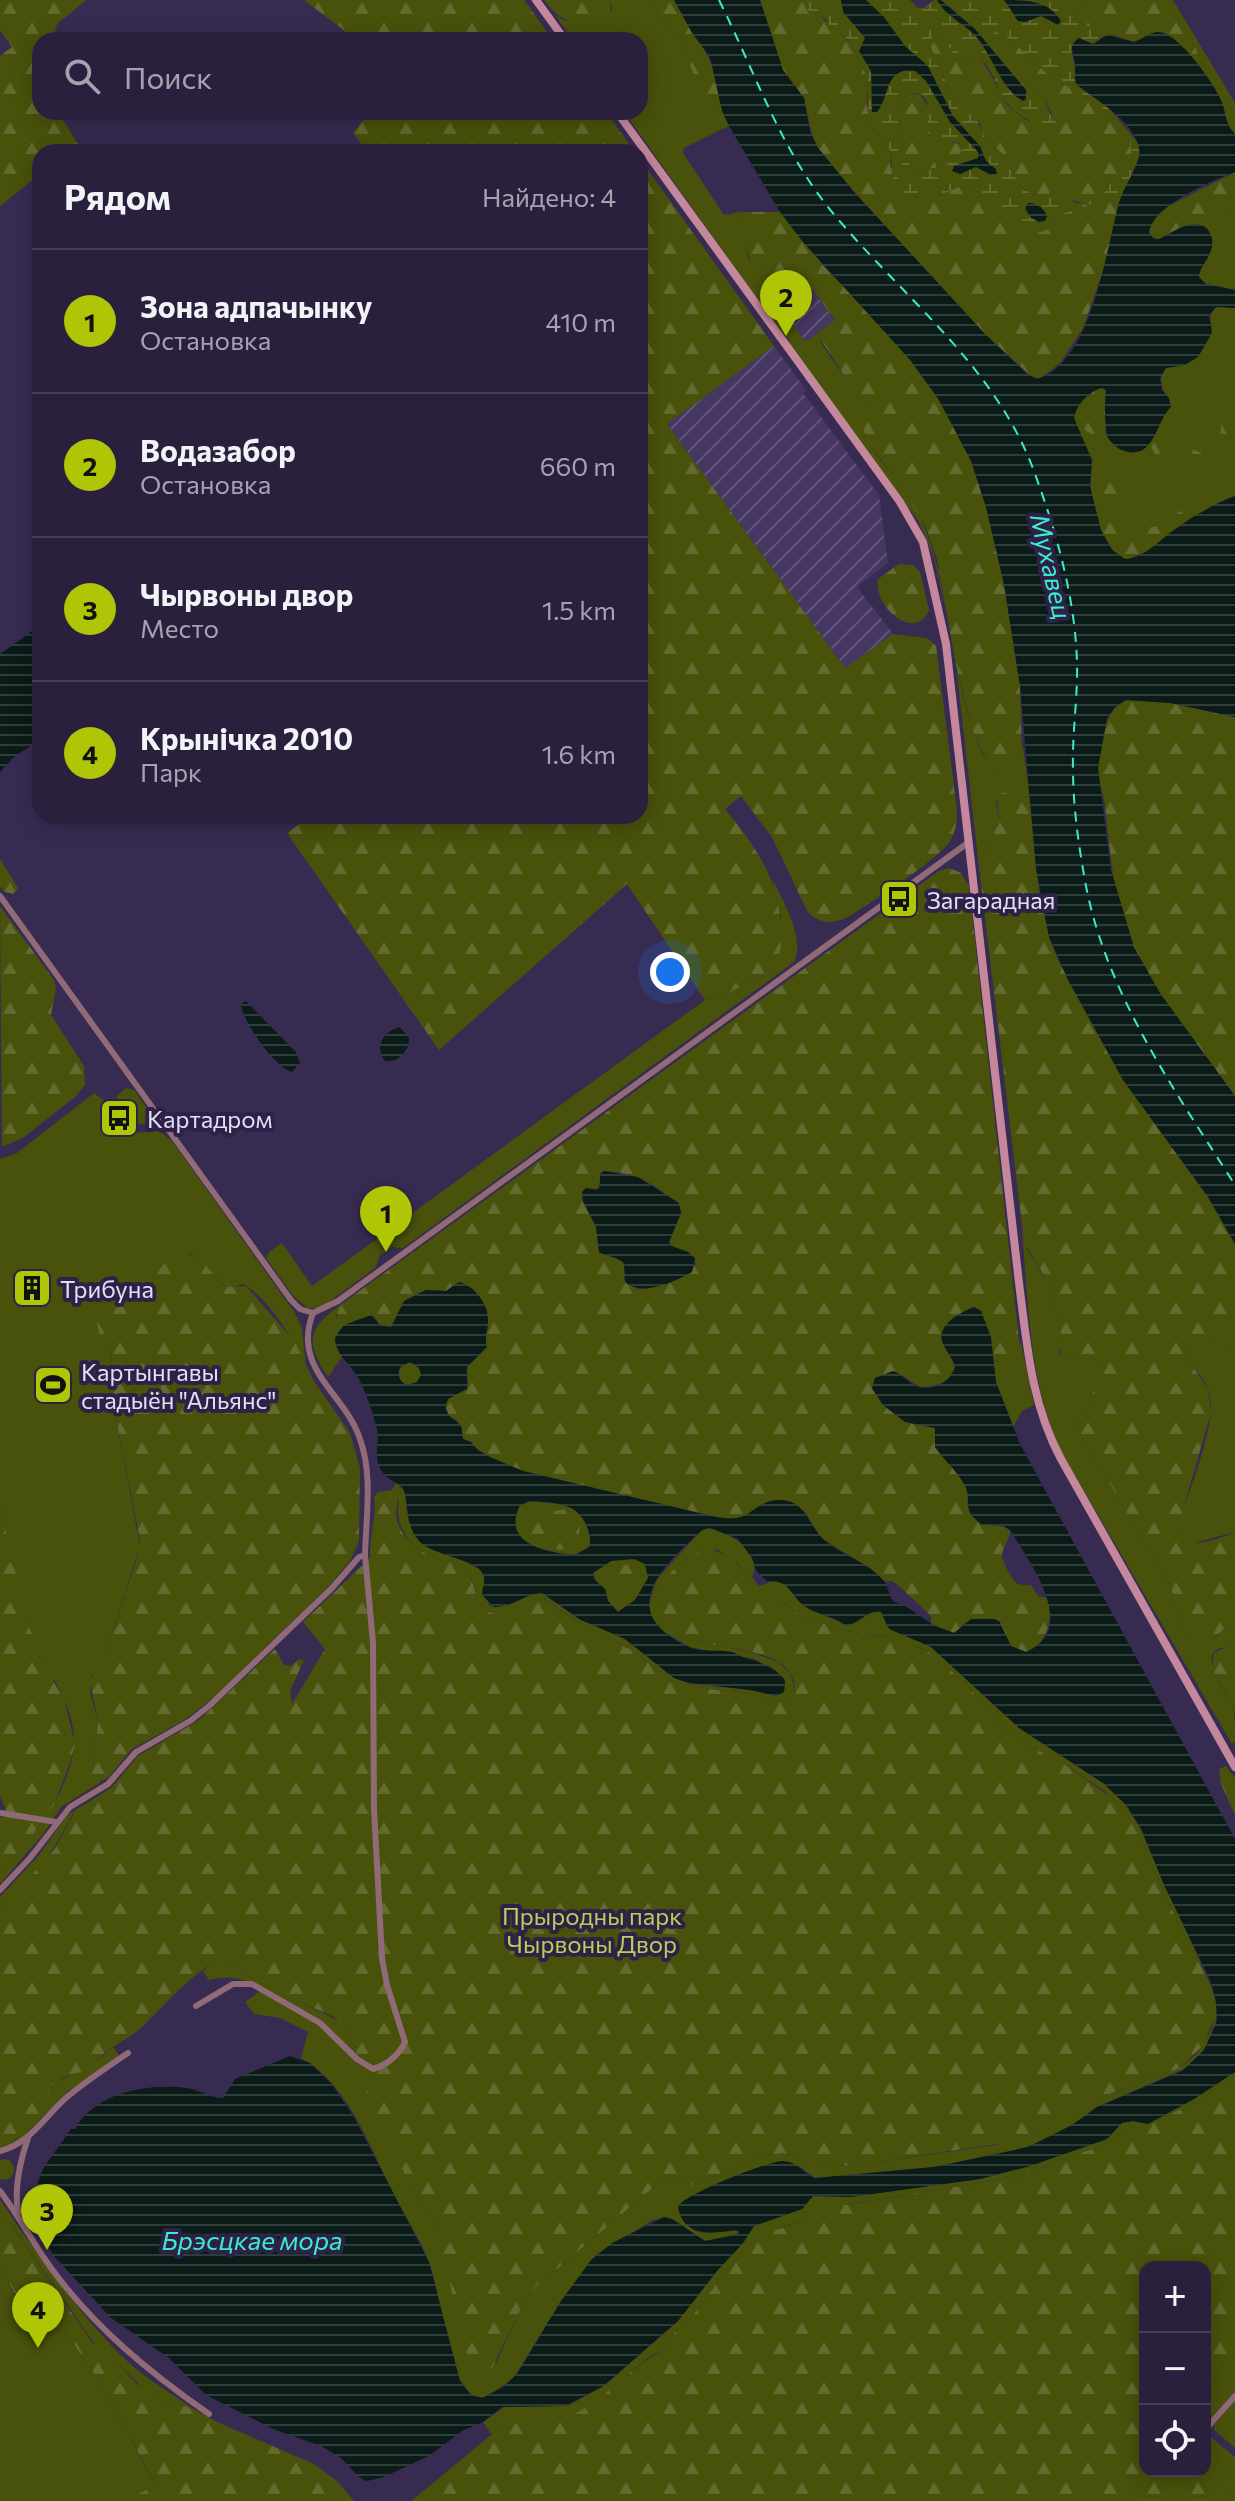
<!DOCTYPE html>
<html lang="ru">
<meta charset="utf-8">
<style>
:root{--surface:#2a203e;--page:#322845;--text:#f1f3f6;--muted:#a5a3b0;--line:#463e58;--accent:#afc505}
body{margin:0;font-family:Commissioner,sans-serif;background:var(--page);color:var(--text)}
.controls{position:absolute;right:24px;bottom:24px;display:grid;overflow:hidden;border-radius:16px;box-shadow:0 4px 20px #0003}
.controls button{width:72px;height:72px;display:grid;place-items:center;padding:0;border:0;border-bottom:2px solid var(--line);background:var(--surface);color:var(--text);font:40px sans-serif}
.you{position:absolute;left:670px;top:972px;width:28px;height:28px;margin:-20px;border:6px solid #fff;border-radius:50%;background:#1a73e8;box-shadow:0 0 0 12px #1a73e833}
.badge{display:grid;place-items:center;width:52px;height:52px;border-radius:50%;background:var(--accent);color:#111;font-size:26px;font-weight:700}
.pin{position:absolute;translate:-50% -66px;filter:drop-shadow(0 2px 4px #0008)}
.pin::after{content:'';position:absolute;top:42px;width:28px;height:24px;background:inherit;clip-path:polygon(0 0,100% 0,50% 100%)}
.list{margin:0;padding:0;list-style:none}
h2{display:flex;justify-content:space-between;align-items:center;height:104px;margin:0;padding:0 32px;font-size:34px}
h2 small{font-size:26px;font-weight:400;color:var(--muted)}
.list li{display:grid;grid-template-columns:52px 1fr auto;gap:24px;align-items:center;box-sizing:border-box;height:144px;padding:0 32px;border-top:2px solid var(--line)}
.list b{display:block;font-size:30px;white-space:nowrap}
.list p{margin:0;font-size:26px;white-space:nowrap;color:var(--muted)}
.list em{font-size:26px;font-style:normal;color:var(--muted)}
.icon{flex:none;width:44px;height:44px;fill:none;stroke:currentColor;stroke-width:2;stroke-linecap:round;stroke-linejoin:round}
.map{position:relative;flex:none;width:1235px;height:2501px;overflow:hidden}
.search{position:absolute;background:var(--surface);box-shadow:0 4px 20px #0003;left:32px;top:32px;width:616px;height:88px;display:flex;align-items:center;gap:20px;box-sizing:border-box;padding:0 28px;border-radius:24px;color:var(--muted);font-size:30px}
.panel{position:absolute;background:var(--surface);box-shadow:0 4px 20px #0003;left:32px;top:144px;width:616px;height:680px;border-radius:24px}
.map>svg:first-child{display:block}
.industrial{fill:url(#industrial-furrows)}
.green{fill:#48520b}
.forest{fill:url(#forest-firs);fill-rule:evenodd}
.wetland{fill:url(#wetland-marsh);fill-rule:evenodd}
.water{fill:url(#water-rules);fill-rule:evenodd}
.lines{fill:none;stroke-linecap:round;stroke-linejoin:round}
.ferry{stroke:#3aeccd;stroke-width:2;stroke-dasharray:10 8;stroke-linecap:butt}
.street{stroke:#906a76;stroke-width:6}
.secondary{stroke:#c4879c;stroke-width:8}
.labels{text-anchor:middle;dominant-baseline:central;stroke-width:8;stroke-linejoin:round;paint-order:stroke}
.poi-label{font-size:24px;fill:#e3ddf5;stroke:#2e2147;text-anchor:start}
.park-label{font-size:24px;fill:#bbce58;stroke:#2e2147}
.water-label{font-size:26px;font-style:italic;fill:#3aeccd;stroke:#2e2147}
</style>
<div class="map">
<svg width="1235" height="2501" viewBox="0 0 1235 2501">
<defs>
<pattern id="industrial-furrows" width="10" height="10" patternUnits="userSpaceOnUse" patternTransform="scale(2)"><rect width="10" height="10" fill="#453662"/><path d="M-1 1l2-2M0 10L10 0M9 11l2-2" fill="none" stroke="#605379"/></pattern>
<pattern id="forest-firs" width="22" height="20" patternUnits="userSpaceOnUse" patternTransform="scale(2)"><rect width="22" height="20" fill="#48520b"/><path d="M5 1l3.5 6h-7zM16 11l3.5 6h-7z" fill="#626a2f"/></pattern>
<pattern id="wetland-marsh" width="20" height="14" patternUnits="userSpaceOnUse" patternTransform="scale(2)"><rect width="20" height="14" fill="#48520b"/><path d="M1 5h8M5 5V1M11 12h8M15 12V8" fill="none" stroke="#626a2f"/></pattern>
<pattern id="water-rules" width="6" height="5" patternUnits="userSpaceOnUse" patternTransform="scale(2)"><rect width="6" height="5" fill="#0b1b18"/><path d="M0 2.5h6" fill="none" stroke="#2e3c3a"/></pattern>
</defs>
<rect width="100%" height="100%" fill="#382b52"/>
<!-- industrial -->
<g class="industrial">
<path d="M 802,275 L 835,321 L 806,342 L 773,296 Z"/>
<path d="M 774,346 L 806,390 L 803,393 L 879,495 L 888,563 L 857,587 L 893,634 L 845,668 L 667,424 Z"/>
</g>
<!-- green -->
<g class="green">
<path d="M 611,0 L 650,0 L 682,46 L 708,106 L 715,108 L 719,99 L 729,126 L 684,148 L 683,153 L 724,215 L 740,212 L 748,257 L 772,291 L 777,293 L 773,297 L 805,341 L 811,338 L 812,341 L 820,340 C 831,362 850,380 862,401 C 870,415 862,429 869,443 C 877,459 893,472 903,487 C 929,525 938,565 946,610 L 933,555 L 919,522 L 791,347 L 789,340 L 777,327 L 624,112 L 640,112 L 640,40 L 573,40 L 555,15 L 564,20 L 601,24 L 612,9 Z"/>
<path d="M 1168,0 L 1173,0 L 1235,103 L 1235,134 L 1229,127 L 1215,88 L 1194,61 L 1196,49 Z"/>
<path d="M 1235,212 L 1235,290 L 1206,284 L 1199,277 L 1199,272 L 1208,258 L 1208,229 L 1204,226 L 1222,214 Z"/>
<path d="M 1222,306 L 1235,308 L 1235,496 L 1224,500 L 1146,552 L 1091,478 L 1092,460 L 1075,425 L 1075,409 L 1105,432 L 1110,441 L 1121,450 L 1154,436 C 1157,429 1163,420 1165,412 C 1171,395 1154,384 1165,368 L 1178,366 L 1203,344 L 1212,328 C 1210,317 1208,308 1222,306 Z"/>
<path d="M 956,665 C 961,688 977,764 998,770 L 1022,752 L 1023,746 L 1030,801 L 1028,797 L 996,800 L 999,821 L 982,860 L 980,876 Z"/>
<path d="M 772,878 C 782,900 806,938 794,962 L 403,1248 L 392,1247 L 380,1255 L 375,1268 L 326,1304 L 319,1308 L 308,1308 L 294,1297 L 266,1258 L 269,1252 L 282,1243 L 312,1286 L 705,1000 L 726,995 L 770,970 L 781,917 Z"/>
<path d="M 126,1088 L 134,1090 L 152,1116 L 147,1124 L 133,1124 L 117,1105 L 117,1096 Z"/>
<path d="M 94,1093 C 100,1098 109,1103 113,1110 C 127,1136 131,1133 159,1131 L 172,1141 L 295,1313 L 302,1328 L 306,1367 C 295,1341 268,1297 243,1284 C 238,1285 234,1287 230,1288 C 222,1288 204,1260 190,1254 L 111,1336 L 112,1384 L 117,1423 L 140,1546 L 105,1655 L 101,1666 L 91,1677 L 90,1693 L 98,1722 L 92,1773 L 98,1782 L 101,1782 L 61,1807 L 44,1833 L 0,1884 L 0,1873 C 30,1840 75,1787 74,1739 C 74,1719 64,1699 55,1681 L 48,1678 L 37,1651 L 25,1614 L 0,1507 L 0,1159 L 17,1153 Z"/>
<path d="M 1022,1231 L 1028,1251 L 1049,1284 L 1063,1343 L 1058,1353 L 1063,1360 L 1077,1357 L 1097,1360 L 1102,1367 L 1094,1385 L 1092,1399 L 1076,1421 L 1077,1429 L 1171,1587 L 1178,1616 L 1185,1631 L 1196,1642 L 1214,1639 L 1235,1619 L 1235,1648 C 1186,1642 1228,1693 1234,1710 C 1235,1719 1235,1733 1235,1742 L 1232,1744 L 1067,1462 C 1029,1392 1029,1309 1022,1231 Z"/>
<path d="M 343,1303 L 336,1315 L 339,1330 L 335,1343 L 342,1357 L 328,1377 C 303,1340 309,1327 343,1303 Z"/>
<path d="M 1210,1336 L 1225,1347 L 1235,1349 L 1235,1532 L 1190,1544 L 1178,1536 L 1177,1526 C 1188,1495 1216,1427 1210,1396 C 1207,1379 1192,1367 1184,1353 L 1189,1345 L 1201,1342 Z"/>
<path d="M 1021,1342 L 1034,1405 L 1022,1411 L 1013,1427 L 996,1382 L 992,1359 L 998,1362 L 1014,1358 Z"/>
<circle cx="410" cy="1374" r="11"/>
<path d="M 396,1482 L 405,1492 C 410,1560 433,1542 479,1569 L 484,1576 L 489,1605 C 510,1612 523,1593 542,1593 L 579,1619 L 625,1639 L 674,1678 L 689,1683 L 750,1690 L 777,1696 L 785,1689 L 784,1678 L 755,1659 L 742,1657 L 733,1652 L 715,1652 L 690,1647 L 664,1632 L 652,1619 L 649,1605 L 656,1580 L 700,1532 L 707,1528 C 729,1532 763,1551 752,1577 L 759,1586 L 776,1580 L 790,1587 L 800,1602 L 810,1609 L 846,1625 C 858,1625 866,1612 879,1611 L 883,1614 L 886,1625 L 931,1647 L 1019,1728 L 1103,1783 L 1121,1798 L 1141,1829 L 1213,1991 L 1217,2009 L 1215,2028 L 1204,2050 L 1188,2067 L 1097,2107 L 1077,2122 L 1041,2142 L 1014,2151 L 934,2167 L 815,2178 L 802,2168 L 788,2162 L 678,2209 C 695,2247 713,2227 738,2231 L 736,2236 C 687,2248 704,2234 667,2217 L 653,2220 L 597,2254 L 561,2301 L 513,2379 L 486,2397 L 475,2397 C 444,2375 443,2306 432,2271 C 425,2247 411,2226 399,2205 C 373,2156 352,2086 301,2058 L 308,2032 L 280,2018 L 254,2014 L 245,2002 L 260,1991 C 243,1977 230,1975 209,1980 L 203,1971 L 217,1960 L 227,1959 L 252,1979 L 339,2021 L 346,2029 L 357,2054 L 368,2063 L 373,2076 L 367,2090 L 372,2116 L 405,2172 L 407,2180 L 434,2220 L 448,2272 L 496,2363 L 522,2306 L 537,2286 L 661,2181 L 671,2178 L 689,2186 L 762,2157 L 782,2153 L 814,2163 L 851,2166 L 996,2145 L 1035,2132 L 1098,2098 L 1180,2068 L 1198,2053 L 1213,2028 L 1205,1975 L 1166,1898 L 1143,1842 L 1124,1811 L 1105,1791 L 1065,1765 L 1009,1734 L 965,1683 L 921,1648 L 889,1637 L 847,1631 L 800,1616 L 785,1603 L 759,1589 L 737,1563 L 718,1550 L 703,1550 L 683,1561 L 670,1574 L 661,1591 L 661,1608 L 673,1628 L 697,1641 L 753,1653 L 778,1662 L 790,1673 L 795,1691 L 790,1701 L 780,1702 L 749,1693 L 709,1689 L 672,1681 L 631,1650 L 577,1622 L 544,1598 C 525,1598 513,1620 492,1613 C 471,1605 479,1585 467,1572 C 459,1562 445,1561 434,1557 C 408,1548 394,1524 399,1499 L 392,1490 Z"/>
<path d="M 534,1501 C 558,1505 578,1501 587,1528 C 590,1536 591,1540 589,1547 C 576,1559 563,1554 547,1550 C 522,1544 507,1532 520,1505 Z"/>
<path d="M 626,1559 C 639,1559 650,1562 648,1578 L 635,1600 L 618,1612 L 608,1601 L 605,1589 L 596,1581 L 593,1573 L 611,1561 Z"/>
<path d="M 81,1806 L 73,1814 L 48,1858 L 0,1910 L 0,1897 L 39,1855 L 67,1816 Z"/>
<path d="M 113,2047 L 119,2055 L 68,2091 L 18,2142 L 0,2150 L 0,2145 L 16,2140 L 36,2119 L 49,2091 L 57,2081 L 89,2068 Z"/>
<path d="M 1235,2072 L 1235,2075 L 1197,2101 L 1147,2126 L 1140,2128 L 1128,2126 L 1104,2146 L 1075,2154 L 1021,2176 L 849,2204 L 782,2227 L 741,2255 L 719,2280 L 688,2322 L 674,2333 L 662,2351 L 649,2357 C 630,2372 591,2411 570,2417 C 543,2424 516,2419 491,2434 L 483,2422 L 506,2406 L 570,2405 L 609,2382 L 678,2321 L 717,2271 L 743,2243 L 754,2226 L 802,2209 L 813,2196 L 851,2197 L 980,2179 L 1030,2166 L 1107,2139 L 1122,2123 L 1133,2121 L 1148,2124 L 1194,2099 Z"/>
<path d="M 6,2159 C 14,2162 16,2169 12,2176 L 7,2180 L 0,2179 L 0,2160 Z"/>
<path d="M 0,2200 C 39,2256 77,2313 127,2361 C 146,2379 171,2393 192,2408 L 164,2401 L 143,2388 L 117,2362 L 97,2347 L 0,2209 Z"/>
<path d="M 0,2266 L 24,2312 L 47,2304 L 101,2384 L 156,2486 L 125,2501 L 0,2501 Z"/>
<path d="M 1235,2355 L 1235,2392 L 1205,2428 L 1205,2388 Z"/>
<path d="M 1235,2400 L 1235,2448 L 1214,2430 L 1214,2425 Z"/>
<path d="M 1207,2434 L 1235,2457 L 1235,2498 L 1203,2471 L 1205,2471 L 1205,2437 Z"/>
</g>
<!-- forest -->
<g class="forest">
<path d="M 0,0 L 86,0 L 57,24 L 53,40 L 40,40 L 40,112 L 58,112 L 78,144 L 68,152 L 40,152 L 40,174 L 0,206 L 0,56 L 12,47 L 0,30 Z"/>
<path d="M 304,0 L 524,0 L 553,40 L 357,40 Z"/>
<path d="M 544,0 L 611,0 L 610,17 L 601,24 C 573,23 561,23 544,0 Z"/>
<path d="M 650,0 L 674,0 C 690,27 726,74 718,106 L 711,108 L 706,104 L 682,46 Z"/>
<path d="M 760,0 L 801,0 L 851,43 L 868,79 L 867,107 L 871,126 L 891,152 L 890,166 L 915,197 C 923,196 932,196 940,195 C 949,193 954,186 964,186 C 987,188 1008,223 1032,232 L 1049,226 L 1055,216 L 1096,203 L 1119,203 L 1106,262 L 1083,328 L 1060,363 L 1041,378 L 1032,377 L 985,334 L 855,193 L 814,143 L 804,98 L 783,70 Z"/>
<path d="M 1093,0 L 1168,0 L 1196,49 L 1198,57 L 1194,61 L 1173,38 L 1162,32 L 1132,42 L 1114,35 L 1104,36 C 1097,25 1083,28 1076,19 L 1077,11 Z"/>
<path d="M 991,30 C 1012,36 1028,57 1044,71 C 1068,90 1100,100 1120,125 C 1128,135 1132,146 1132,159 L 1125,169 L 1111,177 C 1102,212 1077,203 1051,193 L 1034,196 L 1021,186 L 1002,154 L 984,136 L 980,123 L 953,97 L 929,44 L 929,40 L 935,36 L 944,39 L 961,63 L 973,56 L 981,58 L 1008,106 L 1024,119 L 1052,130 L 1053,117 L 1044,95 L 1021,84 L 983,38 L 983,34 Z"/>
<path d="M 908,93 L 920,95 L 928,107 L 928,120 L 949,142 L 960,144 L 962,151 C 956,161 946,165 935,168 C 929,169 921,172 915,170 C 901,164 899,116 900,102 Z"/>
<path d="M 361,112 L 606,112 L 635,152 L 367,152 L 353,132 L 366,118 Z"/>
<path d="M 640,159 L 774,346 L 667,424 L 845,668 L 893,634 L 927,638 L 936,646 L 957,810 C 957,821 956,831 950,841 C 937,861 876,898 853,914 C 836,924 821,926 807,911 L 773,839 L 741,796 L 725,809 C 757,848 782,883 781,936 C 781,949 780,960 770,970 L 726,995 L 705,1000 L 627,884 L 439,1050 L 287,833 L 311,816 L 640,816 Z"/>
<path d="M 1235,172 L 1235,212 L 1222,214 L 1207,226 L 1179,228 L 1159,239 L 1151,237 L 1149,228 L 1155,216 L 1165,208 Z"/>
<path d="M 740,212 L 780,212 L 826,269 L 882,326 L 911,361 L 939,400 L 971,461 L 986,507 L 1004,584 L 1020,686 L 1022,752 L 1003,769 L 993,770 L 990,767 L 972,729 L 956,665 L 937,559 L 926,528 L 903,487 L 868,443 L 864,431 L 865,407 L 821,340 L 812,341 L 811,338 L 835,320 L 802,275 L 777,293 C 748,278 745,241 740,212 Z"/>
<path d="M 1100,387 L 1106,391 C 1104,407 1110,422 1103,436 L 1097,438 L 1079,426 L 1074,418 L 1079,403 Z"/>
<path d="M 1201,390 L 1235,403 L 1235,482 L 1220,449 L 1221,424 L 1198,402 L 1196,396 Z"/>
<path d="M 1161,427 L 1171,439 L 1201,453 L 1206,464 L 1197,468 L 1157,459 L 1150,444 L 1157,428 Z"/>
<path d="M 1103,474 C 1128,485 1117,511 1135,527 L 1154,527 L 1216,490 L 1224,493 L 1224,500 L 1174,530 L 1146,552 L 1126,560 C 1100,546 1089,505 1091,478 L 1092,475 Z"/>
<path d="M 899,564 L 913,565 L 920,572 L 929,610 C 915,644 872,605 878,579 Z"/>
<path d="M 1126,700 L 1170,703 L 1235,717 L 1235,1096 C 1203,1052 1165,1009 1140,960 C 1114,911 1111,860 1105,806 C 1104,796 1100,787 1099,776 C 1095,752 1102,712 1126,700 Z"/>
<path d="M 1018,791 L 1026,794 L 1030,801 L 1039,891 L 1049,937 L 1058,960 L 1123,1080 L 1208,1197 L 1235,1244 L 1235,1349 L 1225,1347 L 1210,1336 L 1199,1344 L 1189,1345 L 1184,1353 L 1208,1389 L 1211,1412 L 1177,1531 C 1185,1553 1218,1539 1235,1532 L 1235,1619 L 1210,1642 L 1196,1642 L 1185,1631 L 1178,1616 L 1171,1587 L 1077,1429 L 1076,1421 L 1092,1399 L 1094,1381 L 1102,1367 L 1097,1360 L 1077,1357 L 1063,1360 L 1058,1358 L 1063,1343 L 1049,1284 L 1024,1242 L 980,876 L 982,860 L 999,821 L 997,797 L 1003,793 Z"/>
<path d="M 0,859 L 18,888 L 13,894 L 5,892 L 0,887 Z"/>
<path d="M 949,868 L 961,873 L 969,886 L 1020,1348 C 1016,1361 1004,1365 992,1359 L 991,1337 L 973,1307 L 958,1315 L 945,1347 L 955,1367 C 950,1383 936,1387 920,1387 L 902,1375 L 872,1388 L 883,1405 L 905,1422 L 935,1428 L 935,1447 C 946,1458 961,1474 966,1488 C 970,1500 964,1508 974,1518 C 983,1528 999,1522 1010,1530 C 1010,1540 1003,1546 1002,1555 C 1002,1561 1012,1581 1018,1584 C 1019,1585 1030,1585 1031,1585 L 1038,1596 L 1048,1598 C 1053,1620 1048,1643 1026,1652 L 1011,1646 C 991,1616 1004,1616 963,1624 L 961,1629 L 954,1633 L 931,1624 L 931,1616 L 900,1587 L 892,1581 L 884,1581 L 870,1568 L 822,1539 L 805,1512 L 793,1503 L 773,1501 L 737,1520 L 716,1517 L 523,1471 L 492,1458 L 478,1451 L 471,1442 L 463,1439 L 457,1420 L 449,1416 L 445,1404 C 449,1395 462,1393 468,1385 L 467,1367 L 487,1347 L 477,1296 L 473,1289 L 457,1283 L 446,1291 L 426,1290 L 407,1299 L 391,1327 L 380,1325 L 373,1315 L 339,1330 C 335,1319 336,1311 343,1303 L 939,871 ZM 602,1171 C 633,1171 665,1186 681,1213 L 669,1242 L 672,1246 C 681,1252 693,1250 696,1264 L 688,1274 L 646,1289 L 638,1289 L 624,1279 L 626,1268 L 622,1261 L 599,1252 L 596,1227 L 582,1198 L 582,1192 L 586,1188 L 598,1189 Z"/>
<path d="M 0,906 L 54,980 L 56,989 L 51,1015 L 84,1066 L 85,1085 L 76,1096 L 24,1137 L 2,1147 Z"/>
<path d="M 182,1254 C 206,1255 210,1276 226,1287 L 246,1286 L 295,1342 L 314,1381 L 350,1433 L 360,1468 L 359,1541 L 350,1561 L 329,1586 L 215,1696 L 186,1719 L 132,1749 L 108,1778 L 98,1782 L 92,1773 L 98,1723 L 90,1681 L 105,1655 L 137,1558 L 140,1540 L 117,1423 L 112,1384 L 111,1337 L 100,1338 L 95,1313 C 105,1300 120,1302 134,1295 C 153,1285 160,1258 182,1254 Z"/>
<path d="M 392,1490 L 398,1496 C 398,1502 396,1509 396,1515 C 397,1532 416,1551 432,1556 C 443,1560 457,1561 466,1571 C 479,1585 471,1610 497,1614 C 516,1616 526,1598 543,1598 L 577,1622 L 631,1650 L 672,1681 L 709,1689 L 749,1693 L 780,1702 L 790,1701 L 795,1691 C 794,1628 668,1668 661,1604 C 659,1591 665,1579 673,1570 C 684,1560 695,1551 710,1549 L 731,1557 L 759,1589 L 773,1594 L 800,1616 L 847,1631 L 899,1639 L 930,1653 L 965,1683 L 1009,1734 L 1065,1765 L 1111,1797 L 1124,1811 L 1143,1842 L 1166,1898 L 1205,1975 L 1213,1999 L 1214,2018 L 1204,2045 L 1180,2068 L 1098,2098 L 1046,2127 L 1010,2142 L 851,2166 L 813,2163 L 782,2153 L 762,2157 L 689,2186 L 671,2178 L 661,2181 L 537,2286 L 522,2306 L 492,2368 L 481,2374 L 473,2370 L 468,2358 L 434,2220 L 407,2180 C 399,2150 349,2108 373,2076 L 368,2063 L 357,2054 L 346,2029 L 334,2017 L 257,1983 L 227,1959 C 205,1958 158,2012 142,2027 C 131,2037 117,2043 106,2052 C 100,2057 95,2064 88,2069 C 77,2075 63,2074 54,2084 C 48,2090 47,2098 44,2106 C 37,2123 18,2143 0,2145 L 0,1910 L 54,1850 L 76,1810 L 111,1788 L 138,1756 L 199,1720 L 275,1649 L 284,1665 L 291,1666 L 299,1659 L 304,1660 L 290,1691 L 292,1704 L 325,1649 L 303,1622 L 370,1558 C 369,1537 377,1517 374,1497 L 378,1492 Z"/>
<path d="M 537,1504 L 556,1511 L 567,1509 C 583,1517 583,1532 573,1546 C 542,1562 494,1517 537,1504 Z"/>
<path d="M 0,1507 L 27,1620 L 41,1661 L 64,1699 L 75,1744 L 70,1763 L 54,1804 L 29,1840 L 0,1873 L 0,1818 L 8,1815 L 0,1796 Z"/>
<circle cx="625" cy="1583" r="18"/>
<path d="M 1226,1647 L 1235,1648 L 1235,1711 L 1212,1668 L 1214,1653 Z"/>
<path d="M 1226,1766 L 1235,1778 L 1235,1815 L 1221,1784 L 1219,1769 Z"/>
<path d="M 1235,2075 L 1235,2355 L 1205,2388 L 1205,2267 L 1145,2267 L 1145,2471 L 1203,2471 L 1235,2498 L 1235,2501 L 411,2501 L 496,2431 L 512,2424 L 568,2417 L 591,2405 L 645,2361 L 662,2351 L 674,2333 L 688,2322 L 719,2280 L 741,2255 L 771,2232 L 839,2206 L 1021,2176 L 1075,2154 L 1104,2146 L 1128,2126 L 1140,2128 L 1147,2126 L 1197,2101 Z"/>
<path d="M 0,2209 L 92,2342 L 117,2362 L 136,2383 L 164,2401 L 192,2408 L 217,2422 L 314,2464 L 337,2481 L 354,2501 L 125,2501 L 156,2485 L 101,2384 L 47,2304 L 25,2312 L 0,2266 Z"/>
</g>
<!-- wetland -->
<path class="wetland" d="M 801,0 L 910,0 L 918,8 L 924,8 L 934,0 L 1093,0 L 1077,11 L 1076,19 C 1084,28 1097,25 1104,36 L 1093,44 L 1071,49 L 1075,68 L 1139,144 L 1139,158 L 1119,203 L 1096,203 L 1055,216 L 1047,230 C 1018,243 996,199 973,188 C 960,183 954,190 943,194 C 933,197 915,198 905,194 L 892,176 L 891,152 L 868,121 L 868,79 L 851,43 L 843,35 L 832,30 L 826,19 L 808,10 ZM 991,30 C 1012,36 1028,57 1044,71 C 1068,90 1100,100 1120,125 C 1128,135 1132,146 1132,159 L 1125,168 L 1111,177 C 1106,197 1096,202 1076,203 L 1057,192 L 1034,196 L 1021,186 L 1002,154 L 984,136 L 976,117 L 953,97 L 929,44 L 930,40 L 935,36 C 950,38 950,55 961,63 L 973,56 L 981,58 C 1003,83 995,104 1032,122 C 1040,127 1047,131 1056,129 L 1056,121 L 1050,114 L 1044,95 L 1021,84 L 983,38 L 983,34 ZM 908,93 C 941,92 920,121 931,136 C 939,147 951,139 960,144 L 962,151 C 956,160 946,166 935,168 C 929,169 921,172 915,170 C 901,164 899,116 900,102 Z"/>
<!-- water -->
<g class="water">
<path d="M 674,0 L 760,0 L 783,70 L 804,98 L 810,131 L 818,148 L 855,193 L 985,334 L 1027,374 L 1037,379 C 1092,363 1106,250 1119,203 C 1124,185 1138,169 1140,151 C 1135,122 1099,102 1077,85 C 1073,77 1076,73 1075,64 C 1074,51 1067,47 1079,38 L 1093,44 L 1107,35 L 1135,42 C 1142,39 1150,32 1158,32 C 1178,32 1213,82 1221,100 C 1226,111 1225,125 1235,134 L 1235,172 C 1211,181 1152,206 1149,233 L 1154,239 L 1159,239 C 1172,234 1193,215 1207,229 C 1212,234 1213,241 1212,247 C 1209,259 1200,266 1199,277 L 1206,284 L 1235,290 L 1235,308 L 1216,307 L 1209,316 L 1212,333 L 1198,357 L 1185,365 L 1166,368 L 1160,378 L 1162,390 L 1169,398 L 1171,407 C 1156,421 1155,457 1128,452 C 1118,450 1112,444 1107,436 C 1105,423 1104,405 1106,391 L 1104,388 C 1091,388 1076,405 1074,418 L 1092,460 L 1090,486 L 1101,530 L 1112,550 L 1125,559 C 1145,558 1158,541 1174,530 C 1192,517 1213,504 1235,496 L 1235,717 L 1170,703 L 1126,700 L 1115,707 L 1107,719 L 1098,768 L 1111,870 L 1134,947 L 1160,993 L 1235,1096 L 1235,1244 L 1208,1197 L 1123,1080 L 1068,980 L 1049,937 L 1036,869 L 1020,686 L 1004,584 L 986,507 L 971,461 L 939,400 L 911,361 L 802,241 L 780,212 L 729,126 L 722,111 L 710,57 L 692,33 Z"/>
<path d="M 841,0 L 866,0 L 884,17 L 905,46 L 928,66 L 953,116 L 980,146 L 986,161 L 996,169 L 997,174 L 991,175 L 976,167 L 960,174 L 952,171 L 954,166 L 978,158 L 978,152 L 950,122 L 926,81 L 915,71 C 884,66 890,98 877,112 L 872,112 L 871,71 L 859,51 L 865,38 L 843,12 Z"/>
<path d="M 937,0 L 941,0 L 975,29 L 1026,90 L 1026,99 L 1023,101 C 1002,90 993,58 978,39 C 966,24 946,17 937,0 Z"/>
<path d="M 1004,0 C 1026,0 1049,0 1061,21 L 1058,25 L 1041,16 L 1025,22 L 1018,21 Z"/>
<path d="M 1028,203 C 1037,202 1044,209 1047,216 L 1045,221 L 1039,222 L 1030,217 L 1025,208 Z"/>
<path d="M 40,630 L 40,740 L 15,756 L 0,772 L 0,654 L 31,632 Z"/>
<path d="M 246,1001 L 296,1052 L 300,1063 L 292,1072 C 275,1068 242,1021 241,1004 Z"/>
<path d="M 400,1027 L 409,1038 C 410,1050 398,1063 385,1061 C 374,1047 383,1031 400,1027 Z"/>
<path d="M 604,1171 L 638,1177 L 679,1203 L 681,1213 L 669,1242 L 672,1246 L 688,1252 L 695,1258 L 692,1272 C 674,1282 643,1297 625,1282 L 624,1263 C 615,1255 605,1257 599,1252 L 596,1227 L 583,1201 L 582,1192 L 586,1188 L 596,1190 L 600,1187 L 600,1174 Z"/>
<path d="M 459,1282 C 475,1286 489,1305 488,1321 C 488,1332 484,1336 487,1347 L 467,1367 L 467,1389 L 448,1399 L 445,1408 L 449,1416 L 461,1425 L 463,1439 L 471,1442 L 478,1450 L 492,1458 L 523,1471 L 716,1517 C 754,1524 750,1502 778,1500 C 808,1499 808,1529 827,1542 C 845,1556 868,1563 883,1580 C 889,1586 888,1594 893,1601 L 907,1607 L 935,1626 L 954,1633 L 971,1619 L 995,1619 L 1000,1622 L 1011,1646 L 1026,1652 C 1081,1629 1028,1560 1010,1530 L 1003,1526 L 982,1525 C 959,1507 974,1501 964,1484 C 956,1470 944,1460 935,1447 L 935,1428 L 905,1422 L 883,1405 L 872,1388 L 875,1378 L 893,1371 C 902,1374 907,1382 916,1386 C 932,1392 950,1383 955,1367 C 953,1358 947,1352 943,1344 C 935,1326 960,1312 974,1307 L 981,1311 L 991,1337 L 996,1382 L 1020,1444 L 1235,1839 L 1235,2072 L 1194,2099 L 1148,2124 L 1133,2121 L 1122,2123 L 1107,2139 L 1030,2166 L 980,2179 L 851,2197 L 813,2196 L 802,2209 L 754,2226 L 743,2243 L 717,2271 L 678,2321 L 602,2387 L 565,2406 L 502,2407 L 483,2422 L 462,2431 L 429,2456 L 384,2477 L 367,2481 L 360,2478 L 341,2458 L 321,2446 L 273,2429 L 206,2395 L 169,2358 L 111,2318 L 53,2255 L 38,2226 L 33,2209 L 33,2194 L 44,2167 L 71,2129 L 75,2129 C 95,2092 149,2083 187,2088 C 200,2090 210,2098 223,2098 L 235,2079 L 290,2056 L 310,2063 L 331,2083 L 354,2117 L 429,2262 L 460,2381 L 471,2395 L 482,2398 L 503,2387 L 517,2374 L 561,2301 L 591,2260 L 612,2243 L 664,2217 L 674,2220 L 705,2241 L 739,2234 L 738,2231 L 735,2230 C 712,2234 682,2237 678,2206 C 687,2193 766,2162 782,2161 C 798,2161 803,2174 815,2178 L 934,2167 L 1028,2147 L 1072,2125 L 1097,2107 L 1182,2071 L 1204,2050 L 1217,2021 L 1216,2001 L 1210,1980 L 1164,1885 L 1141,1829 L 1127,1806 L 1103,1783 L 1019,1728 L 931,1647 L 889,1629 L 881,1612 C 866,1609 859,1625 845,1625 C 833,1615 815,1615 803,1605 C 789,1593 790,1580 767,1581 L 757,1572 L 752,1558 L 738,1539 L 710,1528 L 702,1530 C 661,1567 614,1613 689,1647 C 702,1653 718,1649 732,1652 C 736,1653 739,1656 743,1657 C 759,1662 775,1666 785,1681 L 784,1692 L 777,1696 L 750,1690 L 689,1683 L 674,1678 L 625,1639 L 579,1619 L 542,1593 C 525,1594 512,1607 494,1607 L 482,1595 C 482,1589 485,1582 484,1576 C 480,1559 432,1556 419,1541 C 404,1524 410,1506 403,1488 C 397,1482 388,1480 383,1473 C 372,1460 380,1444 377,1429 C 373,1413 367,1396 360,1381 C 353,1365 335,1356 335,1338 L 344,1325 L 371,1315 L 380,1325 L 391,1327 L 404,1301 L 426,1290 L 446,1291 ZM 410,1362 L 419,1368 L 421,1375 L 417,1382 L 407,1385 C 399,1382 397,1375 400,1367 ZM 529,1501 C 555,1503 578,1501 588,1529 C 590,1536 591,1540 589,1547 L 575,1555 C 546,1553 501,1544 520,1505 ZM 634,1559 L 645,1564 L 648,1578 L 635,1600 L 618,1612 L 608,1601 L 605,1589 L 594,1579 L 593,1573 L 611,1561 Z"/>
</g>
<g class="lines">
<!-- ferry -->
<path class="ferry" d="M 719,0 C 755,72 780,149 832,212 C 901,296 997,367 1035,474 C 1057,534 1075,598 1077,662 C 1078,697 1072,733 1073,769 C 1073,804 1078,841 1084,875 C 1103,990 1174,1089 1235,1185"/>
<!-- street -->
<g class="street">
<path d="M 0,896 L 291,1300 L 300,1309 L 313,1313 L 338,1301 L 969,842"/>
<path d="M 1,1813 L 56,1822"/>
<path d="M 0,1890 L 30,1858 L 70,1807 L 108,1784 L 136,1752 L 190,1721 L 209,1706 L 332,1588 L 359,1557 L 365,1555 C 366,1517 373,1475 360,1439 C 345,1393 291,1369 313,1313"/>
<path d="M 196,2006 L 233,1984 L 252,1984 L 320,2023 L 357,2059 L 373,2069 C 387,2065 399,2055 405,2042 L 387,1985 L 382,1958 L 374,1809 L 373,1643 L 365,1555"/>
<path d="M 0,2151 C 30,2144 45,2116 67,2097 C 86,2081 107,2067 128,2053"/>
<path d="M 0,2191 C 19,2216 33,2243 51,2268 C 94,2327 150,2373 209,2414"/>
<path d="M 18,2213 C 14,2187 20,2162 28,2138"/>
<path d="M 1205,2430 L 1235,2396"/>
</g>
<!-- secondary -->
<g class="secondary">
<path d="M 536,0 L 565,40"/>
<path d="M 617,112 L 900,502 L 923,542 L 946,644 L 1019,1283 C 1027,1345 1031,1403 1061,1459 L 1235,1767"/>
</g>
</g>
<!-- icons -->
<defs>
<g id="bus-square" transform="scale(2)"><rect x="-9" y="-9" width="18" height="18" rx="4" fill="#afc505" stroke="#2e2147"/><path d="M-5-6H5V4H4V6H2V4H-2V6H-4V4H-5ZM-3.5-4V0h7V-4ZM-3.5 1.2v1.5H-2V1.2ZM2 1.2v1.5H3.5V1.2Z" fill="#111"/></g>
<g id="building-square" transform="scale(2)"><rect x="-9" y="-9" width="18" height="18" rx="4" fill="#afc505" stroke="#2e2147"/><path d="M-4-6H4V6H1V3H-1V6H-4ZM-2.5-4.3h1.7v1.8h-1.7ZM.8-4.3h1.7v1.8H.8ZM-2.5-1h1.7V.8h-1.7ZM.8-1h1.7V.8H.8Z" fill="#111"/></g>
<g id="stadium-square" transform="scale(2)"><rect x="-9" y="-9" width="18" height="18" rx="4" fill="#afc505" stroke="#2e2147"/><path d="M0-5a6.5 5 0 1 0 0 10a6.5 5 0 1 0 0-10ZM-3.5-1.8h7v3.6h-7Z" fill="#111"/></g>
</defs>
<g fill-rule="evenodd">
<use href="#bus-square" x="899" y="899"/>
<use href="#bus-square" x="119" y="1118"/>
<use href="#building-square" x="32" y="1288"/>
<use href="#stadium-square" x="53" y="1385"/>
</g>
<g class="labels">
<!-- poi labels -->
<g class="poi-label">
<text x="927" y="899">Загарадная</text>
<text x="147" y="1118">Картадром</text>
<text x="60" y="1288">Трибуна</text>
<text x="81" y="1371">Картынгавы<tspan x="81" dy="28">стадыён "Альянс"</tspan></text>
</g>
<!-- park labels -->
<g class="park-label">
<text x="592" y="1915">Прыродны парк<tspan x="592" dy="28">Чырвоны Двор</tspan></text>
</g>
<!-- water labels -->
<g class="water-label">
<text transform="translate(1052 566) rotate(77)">Мухавец</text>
<text x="252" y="2239">Брэсцкае мора</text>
</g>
</g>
</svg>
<div class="controls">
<button>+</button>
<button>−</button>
<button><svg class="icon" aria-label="locate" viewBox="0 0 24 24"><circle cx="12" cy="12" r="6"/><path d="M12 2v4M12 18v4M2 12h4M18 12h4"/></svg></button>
</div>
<div class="you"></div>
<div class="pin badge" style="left:386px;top:1252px">1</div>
<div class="pin badge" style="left:786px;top:336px">2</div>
<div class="pin badge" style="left:47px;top:2250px">3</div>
<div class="pin badge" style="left:38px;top:2348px">4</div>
<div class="search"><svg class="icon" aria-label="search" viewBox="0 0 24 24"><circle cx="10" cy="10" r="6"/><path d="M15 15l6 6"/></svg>Поиск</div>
<section class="panel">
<h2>Рядом<small>Найдено: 4</small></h2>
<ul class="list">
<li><span class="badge">1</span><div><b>Зона адпачынку</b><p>Остановка</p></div><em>410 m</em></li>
<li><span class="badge">2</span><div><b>Водазабор</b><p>Остановка</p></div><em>660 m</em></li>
<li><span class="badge">3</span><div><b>Чырвоны двор</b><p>Место</p></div><em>1.5 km</em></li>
<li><span class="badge">4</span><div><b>Крынічка 2010</b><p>Парк</p></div><em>1.6 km</em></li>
</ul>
</section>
</div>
